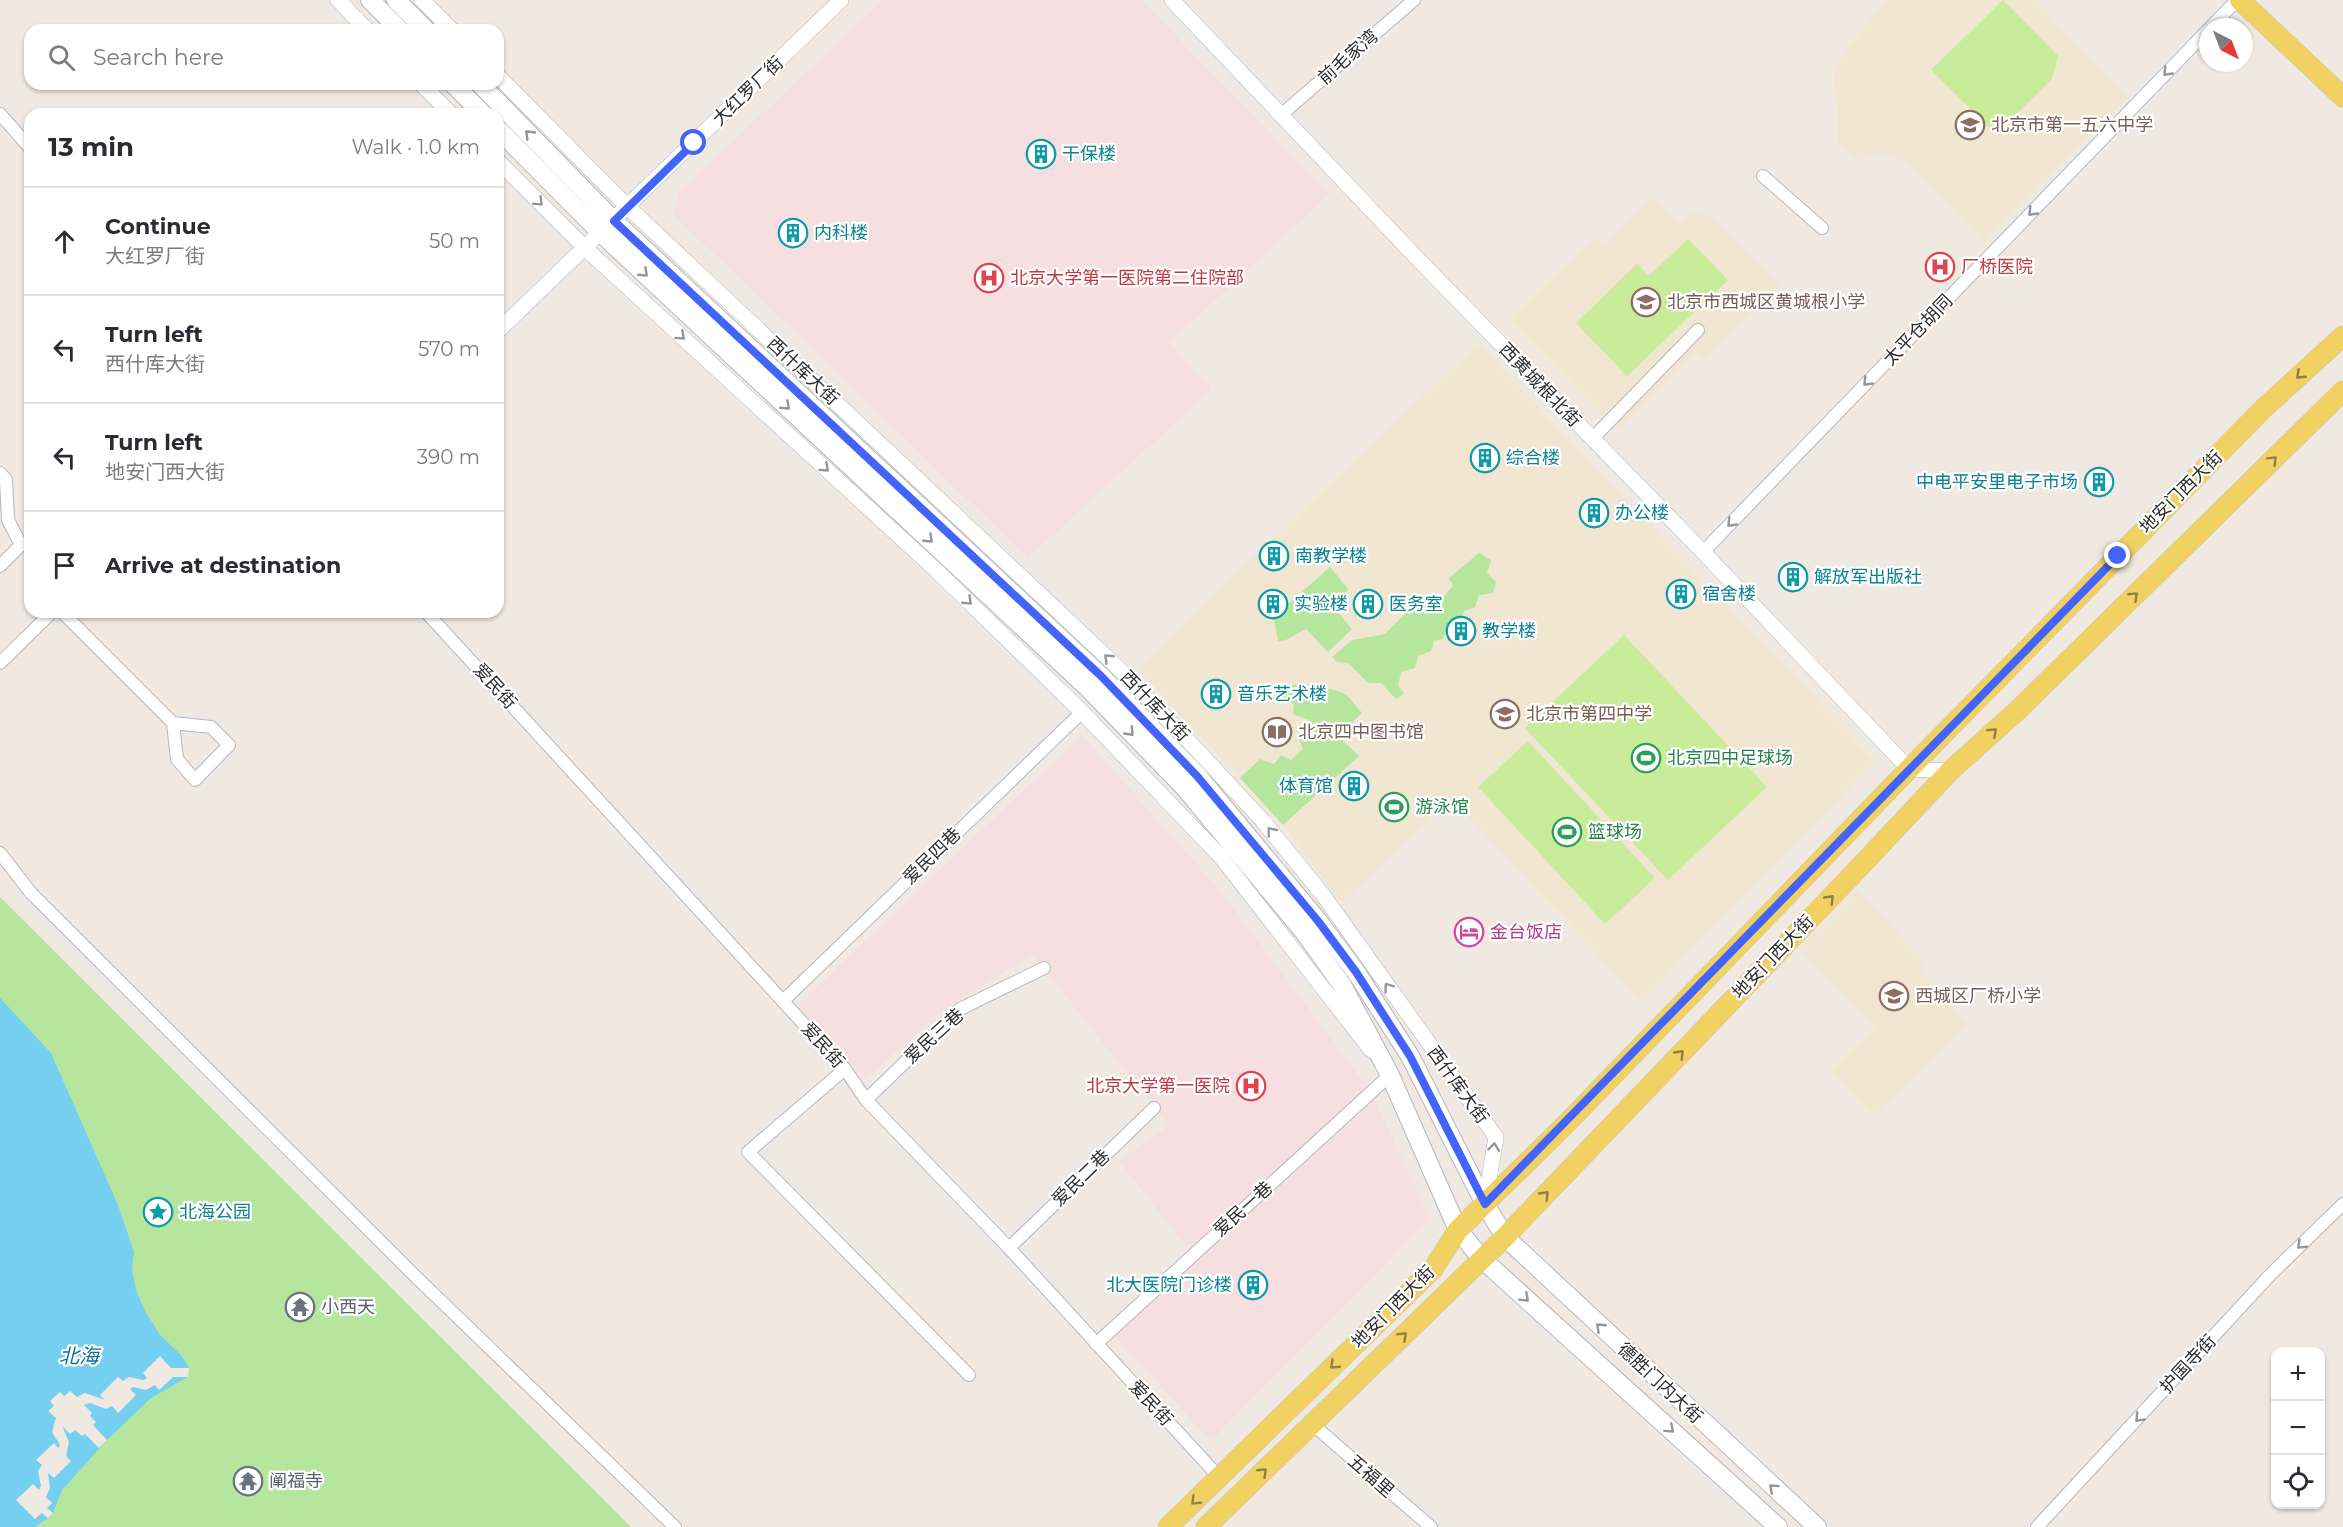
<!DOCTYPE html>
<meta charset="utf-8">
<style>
:root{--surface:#fff;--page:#f2f2f3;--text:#2b2b33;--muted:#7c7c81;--line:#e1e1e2}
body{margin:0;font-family:Montserrat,"Noto Sans SC",sans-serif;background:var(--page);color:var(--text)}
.controls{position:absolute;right:18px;bottom:18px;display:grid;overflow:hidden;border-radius:12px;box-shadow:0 2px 4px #0004}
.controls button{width:54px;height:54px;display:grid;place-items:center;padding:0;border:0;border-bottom:2px solid var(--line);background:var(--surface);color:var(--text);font:30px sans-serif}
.compass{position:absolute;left:2199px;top:18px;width:54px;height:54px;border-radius:50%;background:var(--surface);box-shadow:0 2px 4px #0004;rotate:138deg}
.stop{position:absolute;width:18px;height:18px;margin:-14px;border:4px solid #4264fb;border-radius:50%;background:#fff}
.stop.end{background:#4264fb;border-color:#fff;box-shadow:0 2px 6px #0008}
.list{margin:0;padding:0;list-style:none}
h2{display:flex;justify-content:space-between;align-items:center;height:78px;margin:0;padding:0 24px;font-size:26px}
h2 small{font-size:20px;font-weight:400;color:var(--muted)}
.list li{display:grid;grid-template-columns:39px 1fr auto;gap:18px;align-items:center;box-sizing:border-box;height:108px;padding:0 24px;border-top:2px solid var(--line)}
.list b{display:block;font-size:22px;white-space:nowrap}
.list p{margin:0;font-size:20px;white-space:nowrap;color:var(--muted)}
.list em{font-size:20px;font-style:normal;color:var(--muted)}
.icon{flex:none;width:33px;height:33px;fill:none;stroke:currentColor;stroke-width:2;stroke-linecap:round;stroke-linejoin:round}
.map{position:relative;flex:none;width:2343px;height:1527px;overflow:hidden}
.search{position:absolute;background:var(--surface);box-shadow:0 2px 4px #0004;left:24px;top:24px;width:480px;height:66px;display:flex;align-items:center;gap:15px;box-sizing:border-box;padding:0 21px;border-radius:18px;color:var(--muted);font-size:22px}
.panel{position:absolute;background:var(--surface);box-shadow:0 2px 4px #0004;left:24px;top:108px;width:480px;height:510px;border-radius:18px}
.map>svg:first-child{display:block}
.education{fill:#f0e6d1}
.medical{fill:#f5dfe0}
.green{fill:#b6e59e}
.pitch{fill:#c9ec9a}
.water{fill:#75cff0}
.pier{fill:#efe9e1}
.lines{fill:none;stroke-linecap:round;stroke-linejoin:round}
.minor-casing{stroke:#b4b7c1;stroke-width:14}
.tertiary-casing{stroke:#b4b7c1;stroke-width:16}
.secondary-casing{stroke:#b4b7c1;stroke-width:20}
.primary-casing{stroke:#c9c9c9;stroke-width:21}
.minor{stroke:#fff;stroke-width:12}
.tertiary{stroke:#fff;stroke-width:15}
.secondary{stroke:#fff;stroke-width:18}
.primary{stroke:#f2d163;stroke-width:20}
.oneway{stroke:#969696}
.oneway2{stroke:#908048}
.route{stroke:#4264fb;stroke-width:8}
.labels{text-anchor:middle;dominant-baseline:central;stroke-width:4.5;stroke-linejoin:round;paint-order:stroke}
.street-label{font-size:18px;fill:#2e2e2e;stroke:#fff}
.education-label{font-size:18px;fill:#785e54;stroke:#fff;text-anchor:start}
.culture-label{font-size:18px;fill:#0d838f;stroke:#fff;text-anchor:start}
.health-label{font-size:18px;fill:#be3a42;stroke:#fff;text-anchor:start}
.leisure-label{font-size:18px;fill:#27864d;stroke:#fff;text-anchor:start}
.hotel-label{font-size:18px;fill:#b23c85;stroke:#fff;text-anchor:start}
.worship-label{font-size:18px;fill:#5b616d;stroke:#fff;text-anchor:start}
.water-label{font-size:20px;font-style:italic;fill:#0d6fa3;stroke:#fff}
</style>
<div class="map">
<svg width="2343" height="1527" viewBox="0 0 2343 1527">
<rect width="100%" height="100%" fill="#efe9e1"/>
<!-- education -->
<g class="education">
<path d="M 1888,0 L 2036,0 L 2128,98 L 1984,243 L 1907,165 L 1886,153 L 1875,154 L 1861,161 L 1838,144 L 1838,106 L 1833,82 L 1834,72 L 1849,46 Z"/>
<path d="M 1652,197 L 1679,222 L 1693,212 L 1711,217 L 1781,285 L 1706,360 L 1697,351 L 1619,432 L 1510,319 L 1596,237 L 1605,246 Z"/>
<path d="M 1478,344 L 1875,761 L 1642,1002 L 1452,799 L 1341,903 L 1283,825 L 1137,668 Z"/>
<path d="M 1858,891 L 1924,961 L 1917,968 L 1969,1024 L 1873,1115 L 1831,1071 L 1876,1028 L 1799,948 Z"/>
</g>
<!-- medical -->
<g class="medical">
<path d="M 883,0 L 1141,0 L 1330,194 L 1169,343 L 1212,389 L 1028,558 L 673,214 L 679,192 Z"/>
<path d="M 1082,735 L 1223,894 L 1371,1092 L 1430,1219 L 1211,1441 L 1110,1331 L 1193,1255 L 1119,1161 L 1169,1126 L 1033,955 L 944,1008 L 866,1079 L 797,1006 Z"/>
</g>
<!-- green -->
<g class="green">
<path d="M 1479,553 L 1491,560 L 1487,573 L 1496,582 L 1493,593 L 1479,595 L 1475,607 L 1464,611 L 1460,623 L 1448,626 L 1443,639 L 1434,641 L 1431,651 L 1418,656 L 1415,668 L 1401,672 L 1398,686 L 1404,693 L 1396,699 L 1381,683 L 1368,683 L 1348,663 L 1337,662 L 1332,657 L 1352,640 L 1385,634 L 1420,599 L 1432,595 L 1442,598 L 1453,586 L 1449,578 Z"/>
<path d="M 1330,567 L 1348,589 L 1337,611 L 1352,629 L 1328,652 L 1306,629 L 1286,640 L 1278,641 L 1274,617 Z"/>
<path d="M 1295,684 L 1304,690 L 1332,689 L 1347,695 L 1362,713 L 1338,736 L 1359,756 L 1283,825 L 1240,778 L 1260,759 L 1274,764 L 1281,755 L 1291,760 L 1303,749 L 1299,739 L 1310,732 L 1309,720 L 1293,714 L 1294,704 L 1278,697 L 1283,687 Z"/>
<path d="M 0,897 L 631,1527 L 0,1527 Z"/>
</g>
<!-- pitch -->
<g class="pitch">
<path d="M 2003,0 L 2058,56 L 2052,79 L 1996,134 L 1931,70 Z"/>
<path d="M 1688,239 L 1728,280 L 1627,376 L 1576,323 L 1637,264 L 1649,276 Z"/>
<path d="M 1624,635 L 1767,787 L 1668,880 L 1525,728 Z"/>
<path d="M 1528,741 L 1655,878 L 1605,924 L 1478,787 Z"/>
</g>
<!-- water -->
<path class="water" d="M 0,998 L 51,1053 L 118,1205 L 134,1252 L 132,1269 L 136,1290 L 145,1311 L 160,1335 L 181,1355 L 189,1368 L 188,1377 L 151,1398 L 107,1440 L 62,1490 L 53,1513 L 48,1518 L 35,1527 L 0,1527 Z"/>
<!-- pier -->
<path class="pier" d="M 160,1356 L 171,1368 L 189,1368 L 188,1377 L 173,1377 L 159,1390 L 155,1385 L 146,1390 L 133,1387 L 130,1389 L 136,1395 L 118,1413 L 112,1406 L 106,1409 L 90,1403 L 84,1405 L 92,1413 L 90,1416 L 96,1422 L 93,1425 L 107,1440 L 99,1448 L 85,1434 L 82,1436 L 75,1430 L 70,1434 L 62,1426 L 69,1442 L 66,1456 L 71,1461 L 54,1478 L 48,1473 L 50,1488 L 46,1497 L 52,1503 L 47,1508 L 53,1513 L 48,1518 L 42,1513 L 35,1519 L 16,1500 L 33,1484 L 39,1490 L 41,1486 L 38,1471 L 42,1465 L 36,1460 L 54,1443 L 58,1448 L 60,1445 L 52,1432 L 56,1418 L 48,1411 L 54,1406 L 50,1401 L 60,1392 L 64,1396 L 70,1391 L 77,1397 L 85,1393 L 105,1400 L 100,1395 L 118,1377 L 123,1381 L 129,1377 L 144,1380 L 147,1378 L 143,1373 Z"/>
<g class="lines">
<!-- minor casing -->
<g class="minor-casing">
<g id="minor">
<path d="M 2211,27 L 2237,0"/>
<path d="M 0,114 L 30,148"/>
<path d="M 1282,114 L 1414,0"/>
<path d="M 1763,176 L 1822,228"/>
<path d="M 1593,438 L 1698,330"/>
<path d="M 0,473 L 6,480 L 8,520 L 21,545 L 0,566"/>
<path d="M 1703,552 L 2208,30"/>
<path d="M 62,612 L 173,723 L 177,759 L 195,780 L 229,745 L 211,727 L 173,723"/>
<path d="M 426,612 L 845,1069 L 866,1100 L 1009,1248 L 1219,1477"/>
<path d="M 0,663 L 52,612"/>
<path d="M 0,853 L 31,893 L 413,1274 L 675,1527"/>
<path d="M 783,1001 L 1082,712"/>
<path d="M 845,1069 L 748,1152 L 969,1375"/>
<path d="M 866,1100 L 960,1009 L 1044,968"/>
<path d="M 1009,1248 L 1154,1108"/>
<path d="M 1096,1344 L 1390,1075"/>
<path d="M 1312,1424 L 1431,1527"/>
<path d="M 2037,1527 L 2271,1274 L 2343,1204"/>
</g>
</g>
<!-- tertiary casing -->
<g class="tertiary-casing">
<g id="tertiary">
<path d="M 338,0 L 367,30"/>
<path d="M 422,0 L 452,30"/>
<path d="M 1172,0 L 1413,254 L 1703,552 L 1909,769 L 1950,771"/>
<path d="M 498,76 L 628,207 L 1113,663 L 1197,750 L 1263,821 L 1323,895 L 1496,1137 L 1485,1204"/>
<path d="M 421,84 L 451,114"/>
<path d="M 498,161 L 585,248 L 937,571 L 1082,712 L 1221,857 L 1371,1050"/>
<path d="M 498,331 L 841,0"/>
</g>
</g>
<!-- secondary casing -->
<g class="secondary-casing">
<g id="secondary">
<path d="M 370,0 L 400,30"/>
<path d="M 396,0 L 426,30"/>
<path d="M 453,84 L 483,114"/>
<path d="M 480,84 L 614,221 L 1101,676 L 1197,775 L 1318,921 L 1356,972 L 1410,1056 L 1485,1204 L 1505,1237 L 1817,1527"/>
<path d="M 498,129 L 601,233 L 1089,689 L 1185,788 L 1305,933 L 1342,985 L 1390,1075 L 1458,1230 L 1482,1259 L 1778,1527"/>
</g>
</g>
<!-- primary casing -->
<g class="primary-casing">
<g id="primary">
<path d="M 2240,0 L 2343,97"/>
<path d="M 1168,1527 L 1433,1269 L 1458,1230 L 1566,1124 L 1909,769 L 2263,409 L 2343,336"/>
<path d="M 1206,1527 L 1505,1237 L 1855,872 L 1950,771 L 2018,710 L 2343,391"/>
</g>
</g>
<!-- minor -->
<use href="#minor" class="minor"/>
<!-- tertiary -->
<use href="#tertiary" class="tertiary"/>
<!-- secondary -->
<use href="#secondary" class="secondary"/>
<!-- primary -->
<use href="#primary" class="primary"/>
</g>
<!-- one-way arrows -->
<defs><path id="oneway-chevron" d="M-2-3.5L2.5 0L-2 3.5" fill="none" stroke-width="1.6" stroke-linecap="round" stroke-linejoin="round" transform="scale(1.5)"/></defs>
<g class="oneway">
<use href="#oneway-chevron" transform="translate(2167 72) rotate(134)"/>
<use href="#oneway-chevron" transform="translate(529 134) rotate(-134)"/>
<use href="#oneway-chevron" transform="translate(539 202) rotate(45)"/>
<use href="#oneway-chevron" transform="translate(2032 212) rotate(134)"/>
<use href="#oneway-chevron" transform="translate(644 273) rotate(43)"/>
<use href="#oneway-chevron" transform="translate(681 336) rotate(42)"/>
<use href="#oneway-chevron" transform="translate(1867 382) rotate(134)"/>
<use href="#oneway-chevron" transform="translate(786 406) rotate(43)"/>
<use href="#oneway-chevron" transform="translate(825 468) rotate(42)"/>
<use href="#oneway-chevron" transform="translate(1731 523) rotate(134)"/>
<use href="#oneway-chevron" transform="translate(929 539) rotate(43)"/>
<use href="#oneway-chevron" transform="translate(968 601) rotate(44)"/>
<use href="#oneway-chevron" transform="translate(1108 658) rotate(-136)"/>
<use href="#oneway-chevron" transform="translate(1130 732) rotate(46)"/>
<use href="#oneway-chevron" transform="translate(1271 831) rotate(-129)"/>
<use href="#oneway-chevron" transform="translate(1388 987) rotate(-126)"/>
<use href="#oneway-chevron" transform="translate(1494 1147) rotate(-83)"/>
<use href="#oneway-chevron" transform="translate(2301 1245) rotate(136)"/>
<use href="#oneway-chevron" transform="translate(1525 1298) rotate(43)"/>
<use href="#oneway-chevron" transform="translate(1600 1327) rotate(-137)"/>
<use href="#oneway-chevron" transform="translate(2139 1418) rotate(133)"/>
<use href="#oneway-chevron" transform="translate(1670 1429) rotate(42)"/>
<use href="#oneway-chevron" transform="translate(1773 1488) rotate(-138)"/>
</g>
<g class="oneway2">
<use href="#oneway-chevron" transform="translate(2300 375) rotate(137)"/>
<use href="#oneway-chevron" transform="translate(2273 460) rotate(-45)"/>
<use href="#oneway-chevron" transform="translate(2134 596) rotate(-44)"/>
<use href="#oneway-chevron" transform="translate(1993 732) rotate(-42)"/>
<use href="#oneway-chevron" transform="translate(1830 899) rotate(-46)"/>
<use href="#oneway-chevron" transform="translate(1680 1054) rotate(-46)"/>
<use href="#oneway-chevron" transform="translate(1545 1195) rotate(-46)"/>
<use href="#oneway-chevron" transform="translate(1403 1336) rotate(-44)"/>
<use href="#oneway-chevron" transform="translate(1334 1365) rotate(136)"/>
<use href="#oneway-chevron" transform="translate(1263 1472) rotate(-44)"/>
<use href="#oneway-chevron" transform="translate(1195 1501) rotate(136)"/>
</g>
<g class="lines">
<!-- route -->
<path class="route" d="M 694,143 L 614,221 L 1101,676 L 1197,776 L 1318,921 L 1356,972 L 1410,1056 L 1485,1204 L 2118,556"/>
</g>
<!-- icons -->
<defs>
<g id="school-ring" transform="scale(1.5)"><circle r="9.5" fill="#fff" stroke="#8d6e63" stroke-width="1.5"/><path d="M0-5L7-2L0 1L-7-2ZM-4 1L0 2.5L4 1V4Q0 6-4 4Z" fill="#8d6e63"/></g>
<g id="building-ring" transform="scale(1.5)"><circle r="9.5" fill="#fff" stroke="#0f9aa8" stroke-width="1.5"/><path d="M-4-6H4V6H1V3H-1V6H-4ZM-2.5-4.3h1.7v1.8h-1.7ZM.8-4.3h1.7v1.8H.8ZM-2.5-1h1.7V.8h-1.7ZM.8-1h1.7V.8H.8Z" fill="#0f9aa8"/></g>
<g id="hospital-ring" transform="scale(1.5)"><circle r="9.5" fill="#fff" stroke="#e0444e" stroke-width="1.5"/><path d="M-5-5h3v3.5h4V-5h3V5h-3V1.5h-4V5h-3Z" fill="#e0444e"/></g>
<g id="library-ring" transform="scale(1.5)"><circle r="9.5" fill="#fff" stroke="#8d6e63" stroke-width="1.5"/><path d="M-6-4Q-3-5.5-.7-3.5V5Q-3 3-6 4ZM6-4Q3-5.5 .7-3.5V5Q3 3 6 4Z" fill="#8d6e63"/></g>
<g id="stadium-ring" transform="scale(1.5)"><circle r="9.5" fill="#fff" stroke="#2e9e5b" stroke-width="1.5"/><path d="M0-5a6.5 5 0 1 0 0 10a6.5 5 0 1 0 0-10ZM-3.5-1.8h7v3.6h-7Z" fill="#2e9e5b"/></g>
<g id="hotel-ring" transform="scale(1.5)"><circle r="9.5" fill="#fff" stroke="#d1479c" stroke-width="1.5"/><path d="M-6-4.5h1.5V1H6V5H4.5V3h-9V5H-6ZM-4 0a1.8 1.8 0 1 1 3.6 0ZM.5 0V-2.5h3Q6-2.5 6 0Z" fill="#d1479c"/></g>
<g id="sight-ring" transform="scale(1.5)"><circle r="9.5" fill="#fff" stroke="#0f9aa8" stroke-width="1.5"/><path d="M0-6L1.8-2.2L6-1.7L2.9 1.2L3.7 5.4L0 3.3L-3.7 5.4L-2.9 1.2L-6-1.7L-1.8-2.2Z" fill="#0f9aa8"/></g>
<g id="temple-ring" transform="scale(1.5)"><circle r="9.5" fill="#fff" stroke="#6b7280" stroke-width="1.5"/><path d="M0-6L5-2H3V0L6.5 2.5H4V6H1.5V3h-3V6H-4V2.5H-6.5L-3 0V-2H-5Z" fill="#6b7280"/></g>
</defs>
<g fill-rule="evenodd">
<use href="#school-ring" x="1970" y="125"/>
<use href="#building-ring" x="1041" y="154"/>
<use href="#building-ring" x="793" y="233"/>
<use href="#hospital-ring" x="1940" y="267"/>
<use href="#hospital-ring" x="989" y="278"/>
<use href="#school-ring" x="1646" y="302"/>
<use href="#building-ring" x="1485" y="458"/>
<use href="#building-ring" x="2099" y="482"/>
<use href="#building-ring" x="1594" y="513"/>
<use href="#building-ring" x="1274" y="556"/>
<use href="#building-ring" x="1793" y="577"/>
<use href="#building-ring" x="1681" y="594"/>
<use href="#building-ring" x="1273" y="604"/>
<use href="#building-ring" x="1368" y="604"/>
<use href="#building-ring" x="1461" y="631"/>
<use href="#building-ring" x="1216" y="694"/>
<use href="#school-ring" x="1505" y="714"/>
<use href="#library-ring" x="1277" y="732"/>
<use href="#stadium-ring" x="1646" y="758"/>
<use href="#building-ring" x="1354" y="786"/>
<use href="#stadium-ring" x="1394" y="807"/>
<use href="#stadium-ring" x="1567" y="832"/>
<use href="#hotel-ring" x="1469" y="932"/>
<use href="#school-ring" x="1894" y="996"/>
<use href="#hospital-ring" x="1251" y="1086"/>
<use href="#sight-ring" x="158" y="1212"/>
<use href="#building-ring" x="1253" y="1285"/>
<use href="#temple-ring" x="300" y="1307"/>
<use href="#temple-ring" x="248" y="1481"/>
</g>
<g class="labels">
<!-- street labels -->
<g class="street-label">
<text transform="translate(1348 57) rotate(-41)">前毛家湾</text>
<text transform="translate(748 91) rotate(-44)">大红罗厂街</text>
<text transform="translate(1918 330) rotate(-46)">太平仓胡同</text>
<text transform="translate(803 371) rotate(43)">西什库大街</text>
<text transform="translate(1540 385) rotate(46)">西黄城根北街</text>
<text transform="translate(2181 492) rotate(-45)">地安门西大街</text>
<text transform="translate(495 686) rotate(48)">爱民街</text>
<text transform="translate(1155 706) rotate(46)">西什库大街</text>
<text transform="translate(932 856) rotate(-44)">爱民四巷</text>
<text transform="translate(1773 957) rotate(-46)">地安门西大街</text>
<text transform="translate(934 1036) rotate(-42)">爱民三巷</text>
<text transform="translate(823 1045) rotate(48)">爱民街</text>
<text transform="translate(1458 1085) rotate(54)">西什库大街</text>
<text transform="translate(1081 1178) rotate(-44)">爱民二巷</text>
<text transform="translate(1243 1209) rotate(-42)">爱民一巷</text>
<text transform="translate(1393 1307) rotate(-45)">地安门西大街</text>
<text transform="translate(2188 1364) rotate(-47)">护国寺街</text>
<text transform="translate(1660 1383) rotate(43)">德胜门内大街</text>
<text transform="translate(1151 1403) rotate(47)">爱民街</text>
<text transform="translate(1371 1476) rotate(41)">五福里</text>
</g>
<!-- education labels -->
<g class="education-label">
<text x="1991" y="125">北京市第一五六中学</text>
<text x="1667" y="302">北京市西城区黄城根小学</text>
<text x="1526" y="714">北京市第四中学</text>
<text x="1298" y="732">北京四中图书馆</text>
<text x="1915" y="996">西城区厂桥小学</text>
</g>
<!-- culture labels -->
<g class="culture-label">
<text x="1062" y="154">干保楼</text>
<text x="814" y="233">内科楼</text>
<text x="1506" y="458">综合楼</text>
<text x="2078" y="482" text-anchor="end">中电平安里电子市场</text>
<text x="1615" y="513">办公楼</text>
<text x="1295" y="556">南教学楼</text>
<text x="1814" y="577">解放军出版社</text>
<text x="1702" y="594">宿舍楼</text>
<text x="1294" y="604">实验楼</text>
<text x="1389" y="604">医务室</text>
<text x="1482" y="631">教学楼</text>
<text x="1237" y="694">音乐艺术楼</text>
<text x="1333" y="786" text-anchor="end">体育馆</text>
<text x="179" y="1212">北海公园</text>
<text x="1232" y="1285" text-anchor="end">北大医院门诊楼</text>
</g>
<!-- health labels -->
<g class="health-label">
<text x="1961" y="267">厂桥医院</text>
<text x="1010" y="278">北京大学第一医院第二住院部</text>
<text x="1230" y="1086" text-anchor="end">北京大学第一医院</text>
</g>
<!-- leisure labels -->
<g class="leisure-label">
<text x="1667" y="758">北京四中足球场</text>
<text x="1415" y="807">游泳馆</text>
<text x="1588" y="832">篮球场</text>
</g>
<!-- hotel labels -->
<g class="hotel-label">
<text x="1490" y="932">金台饭店</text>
</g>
<!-- worship labels -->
<g class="worship-label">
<text x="321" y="1307">小西天</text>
<text x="269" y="1481">阐福寺</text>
</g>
<!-- water labels -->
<g class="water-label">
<text x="79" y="1356">北海</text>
</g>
</g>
</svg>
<div class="controls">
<button>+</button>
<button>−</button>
<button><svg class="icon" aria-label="locate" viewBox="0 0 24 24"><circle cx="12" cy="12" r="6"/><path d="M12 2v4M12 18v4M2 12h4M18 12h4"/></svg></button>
</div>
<svg class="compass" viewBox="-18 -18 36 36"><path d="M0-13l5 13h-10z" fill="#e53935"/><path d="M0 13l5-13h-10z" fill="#7c7c81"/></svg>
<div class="stop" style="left:694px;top:143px"></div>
<div class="stop end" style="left:2118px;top:556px"></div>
<div class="search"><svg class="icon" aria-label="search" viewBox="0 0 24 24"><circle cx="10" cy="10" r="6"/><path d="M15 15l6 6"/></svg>Search here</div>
<section class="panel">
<h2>13 min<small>Walk · 1.0 km</small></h2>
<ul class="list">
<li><svg class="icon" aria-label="ahead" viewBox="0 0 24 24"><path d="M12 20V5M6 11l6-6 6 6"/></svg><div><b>Continue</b><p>大红罗厂街</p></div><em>50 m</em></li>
<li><svg class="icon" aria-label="left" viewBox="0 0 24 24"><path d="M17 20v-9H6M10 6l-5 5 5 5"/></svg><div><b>Turn left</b><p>西什库大街</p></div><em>570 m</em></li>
<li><svg class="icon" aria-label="left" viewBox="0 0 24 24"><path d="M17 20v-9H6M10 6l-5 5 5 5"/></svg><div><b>Turn left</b><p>地安门西大街</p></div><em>390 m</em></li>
<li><svg class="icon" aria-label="arrive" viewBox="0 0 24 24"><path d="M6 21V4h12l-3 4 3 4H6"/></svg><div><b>Arrive at destination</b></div></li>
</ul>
</section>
</div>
